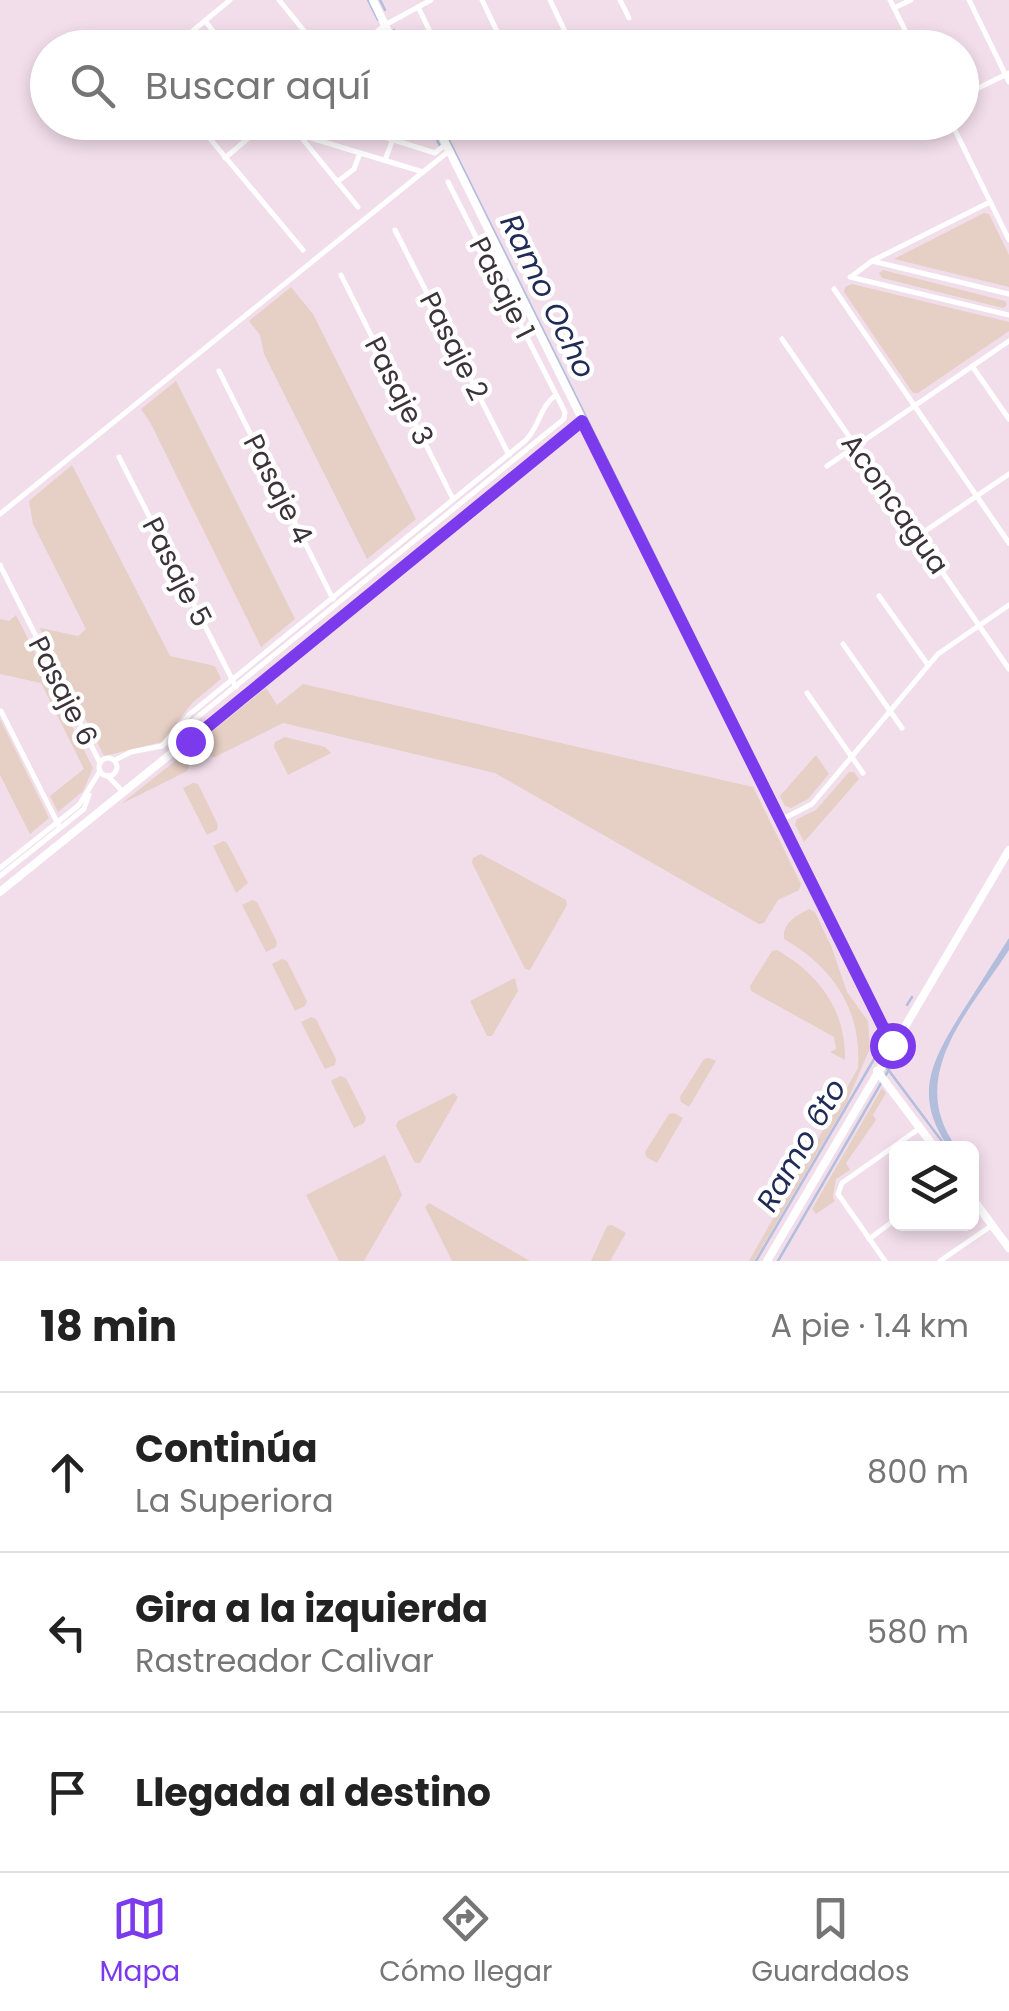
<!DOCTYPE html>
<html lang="es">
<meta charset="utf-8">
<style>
:root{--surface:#fff;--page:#f2f2f2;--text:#222;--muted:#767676;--line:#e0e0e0;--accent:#7c3aed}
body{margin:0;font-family:Poppins,sans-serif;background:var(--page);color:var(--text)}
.controls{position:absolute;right:30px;bottom:30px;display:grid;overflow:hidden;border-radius:15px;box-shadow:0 5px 15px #0003}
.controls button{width:90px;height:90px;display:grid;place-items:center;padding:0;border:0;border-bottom:2px solid var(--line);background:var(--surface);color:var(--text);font:50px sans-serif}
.stop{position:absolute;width:30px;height:30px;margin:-22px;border:8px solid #7c3aed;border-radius:50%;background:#fff}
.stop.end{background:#7c3aed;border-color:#fff;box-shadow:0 2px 10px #0008}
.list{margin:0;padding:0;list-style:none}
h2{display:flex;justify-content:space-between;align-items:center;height:130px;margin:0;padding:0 40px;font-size:42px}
h2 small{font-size:32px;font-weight:400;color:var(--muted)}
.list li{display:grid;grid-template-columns:65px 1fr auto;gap:30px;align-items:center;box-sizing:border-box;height:160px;padding:0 40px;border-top:2px solid var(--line)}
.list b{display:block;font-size:38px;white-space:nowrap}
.list p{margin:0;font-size:32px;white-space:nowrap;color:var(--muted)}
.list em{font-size:32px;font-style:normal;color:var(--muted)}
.icon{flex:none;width:55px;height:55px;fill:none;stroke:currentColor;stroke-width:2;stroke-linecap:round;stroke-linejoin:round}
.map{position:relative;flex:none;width:1009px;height:1261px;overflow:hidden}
.search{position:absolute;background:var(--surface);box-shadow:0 5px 15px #0003;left:30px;right:30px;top:30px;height:110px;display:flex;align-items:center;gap:25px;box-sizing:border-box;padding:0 35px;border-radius:55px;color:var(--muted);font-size:38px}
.sheet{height:610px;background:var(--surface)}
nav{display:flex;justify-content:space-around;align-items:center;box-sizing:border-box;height:140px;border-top:2px solid var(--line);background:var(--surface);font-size:28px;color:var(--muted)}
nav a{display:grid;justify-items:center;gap:5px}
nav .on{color:var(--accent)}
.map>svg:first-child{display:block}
.green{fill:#e6cfc4}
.water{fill:#b3bedd}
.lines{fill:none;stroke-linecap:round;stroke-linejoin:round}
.stream{stroke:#b3bedd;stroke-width:2.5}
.street{stroke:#fff;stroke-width:5}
.secondary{stroke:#fff;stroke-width:8}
.route{stroke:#7c3aed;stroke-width:12}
.labels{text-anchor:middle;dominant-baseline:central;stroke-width:9;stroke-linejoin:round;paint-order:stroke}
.street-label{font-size:28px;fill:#3b3338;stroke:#fff}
.water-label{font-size:30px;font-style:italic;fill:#212c56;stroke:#fff}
</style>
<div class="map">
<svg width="1009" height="1261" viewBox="0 0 1009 1261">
<rect width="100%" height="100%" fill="#f2deeb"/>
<!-- green -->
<g class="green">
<path d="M 984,213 L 989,214 L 1009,255 L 1009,287 L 894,259 Z"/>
<path d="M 883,270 L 1005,301 L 1007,305 L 1003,308 L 882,278 L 879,273 Z"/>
<path d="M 852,284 L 1009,322 L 1009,331 L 918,393 L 913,393 L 844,292 L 845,287 Z"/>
<path d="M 291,287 L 313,314 L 416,519 L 367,559 L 264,354 L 260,335 L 249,321 Z"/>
<path d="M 176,381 L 295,619 L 261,647 L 151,424 L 141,409 Z"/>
<path d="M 72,465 L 170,656 L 215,666 L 221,679 L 192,703 L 162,742 L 104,756 L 40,628 L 78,636 L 86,629 L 33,524 L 29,501 Z"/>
<path d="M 16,615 L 93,768 L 83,791 L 58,812 L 50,796 L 84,769 L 41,683 L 0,674 L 0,619 L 9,621 Z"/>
<path d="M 303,684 L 753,787 L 801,884 L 799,890 L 778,900 L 764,923 L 759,924 L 495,773 L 283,723 L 215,757 L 210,756 L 204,743 L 205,737 L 266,688 L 277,705 Z"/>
<path d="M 0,719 L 49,818 L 30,834 L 0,775 Z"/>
<path d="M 285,737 L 325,747 L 331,753 L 288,775 L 274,747 L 275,742 Z"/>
<path d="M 816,755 L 829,774 L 808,799 L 791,808 L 785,806 L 780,796 Z"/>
<path d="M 179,758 L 185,758 L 189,766 L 187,771 L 121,804 Z"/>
<path d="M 849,772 L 854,772 L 859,779 L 804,842 L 795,824 L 797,819 L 816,810 Z"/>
<path d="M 193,783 L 198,784 L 218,825 L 217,830 L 207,835 L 183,788 Z"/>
<path d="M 223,841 L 227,843 L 248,883 L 236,893 L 213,846 Z"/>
<path d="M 481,854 L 566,900 L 567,905 L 530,970 L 525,969 L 472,863 L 473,858 Z"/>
<path d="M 252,900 L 257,902 L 277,942 L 276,947 L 266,952 L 242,905 Z"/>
<path d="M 809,909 L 815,912 L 832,948 L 847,992 L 868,1021 L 870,1048 L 847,1102 L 754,1261 L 749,1261 L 858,1068 C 862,1010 833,967 784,939 C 782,923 797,915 809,909 Z"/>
<path d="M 777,950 C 819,974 846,1010 845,1060 L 830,1052 L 836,1049 L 834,1037 L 751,991 L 750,986 L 772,951 Z"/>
<path d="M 282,959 L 287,961 L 307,1001 L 305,1006 L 295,1011 L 272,964 Z"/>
<path d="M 515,978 L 518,991 L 492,1036 L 487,1036 L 470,1001 Z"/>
<path d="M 311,1017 L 316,1019 L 336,1059 L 335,1065 L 325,1069 L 301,1022 Z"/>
<path d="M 709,1058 L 716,1061 L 689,1107 L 681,1102 L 680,1097 L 704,1059 Z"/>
<path d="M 340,1076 L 346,1078 L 366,1118 L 364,1123 L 354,1128 L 331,1081 Z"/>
<path d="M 882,1088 L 886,1093 L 873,1115 L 876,1120 L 846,1163 L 850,1170 L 836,1179 L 833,1197 L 835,1201 L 816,1214 L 812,1209 Z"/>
<path d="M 454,1093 L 458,1097 L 420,1163 L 415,1163 L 396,1126 L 398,1121 Z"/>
<path d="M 674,1113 L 683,1118 L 657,1163 L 646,1157 L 645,1152 L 669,1114 Z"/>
<path d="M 385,1155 L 402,1195 L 364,1261 L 339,1261 L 306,1195 Z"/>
<path d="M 429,1203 L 530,1261 L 452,1261 L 425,1207 Z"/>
<path d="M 612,1225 L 626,1233 L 610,1261 L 591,1261 L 607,1226 Z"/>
</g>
<!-- water -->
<path class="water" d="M 1009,938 L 1009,950 C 970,1011 904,1076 957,1148 L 949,1148 C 912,1096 932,1060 962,1012 C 978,987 993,963 1009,938 Z"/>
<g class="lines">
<!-- stream -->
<g class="stream">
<path d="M 368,0 L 378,20"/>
<path d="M 380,0 L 385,10"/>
<path d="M 394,30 L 403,48"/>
<path d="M 385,35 L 391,48"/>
<path d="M 428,122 L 440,146"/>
<path d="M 440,122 L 780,809"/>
<path d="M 580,426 L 807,884"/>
<path d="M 789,828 L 877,1004"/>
<path d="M 818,905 L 835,941"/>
<path d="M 907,1005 L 912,997"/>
<path d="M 887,1068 L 947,1148"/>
<path d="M 756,1261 L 880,1049"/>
<path d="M 778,1261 L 891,1066"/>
</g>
<!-- street -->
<g class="street">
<path d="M 279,0 L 318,48"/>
<path d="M 482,0 L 505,48"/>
<path d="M 550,0 L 573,48"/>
<path d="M 620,0 L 629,18"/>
<path d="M 890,0 L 914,48"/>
<path d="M 969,0 L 1009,82"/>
<path d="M 418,7 L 438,48"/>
<path d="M 894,8 L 911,0"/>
<path d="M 205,21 L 227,48"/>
<path d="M 132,46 L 134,48"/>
<path d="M 172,48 L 230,0"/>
<path d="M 357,48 L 385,25 L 431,0"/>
<path d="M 962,96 L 1009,73"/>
<path d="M 196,122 L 303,250"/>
<path d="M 258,122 L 423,172"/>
<path d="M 337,122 L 435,153 L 446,144"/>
<path d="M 379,122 L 393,139 L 385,160"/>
<path d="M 951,122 L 1009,240"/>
<path d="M 300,136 L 358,207"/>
<path d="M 225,158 L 265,124"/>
<path d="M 337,182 L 354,169 L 360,153"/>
<path d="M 448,182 L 565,412 L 564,419 L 162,746 L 190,714 L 525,441 C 540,427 539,407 556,395"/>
<path d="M 395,230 L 509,455"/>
<path d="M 872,261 L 1009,294"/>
<path d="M 341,275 L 453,499"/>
<path d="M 852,276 L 872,261 L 990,202"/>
<path d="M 850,277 L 1009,315"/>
<path d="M 834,289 L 1009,543"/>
<path d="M 782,339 L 1009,669"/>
<path d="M 972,366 L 1009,419"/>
<path d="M 219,371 L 333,599"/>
<path d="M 119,457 L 236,687"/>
<path d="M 827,466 L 1009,341"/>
<path d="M 0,514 L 449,151"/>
<path d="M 918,536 L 1009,474"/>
<path d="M 0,565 L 100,763"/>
<path d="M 879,596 L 928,665"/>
<path d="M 843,644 L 902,728"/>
<path d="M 807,693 L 863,773"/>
<path d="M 1,711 L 60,828"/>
<circle cx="108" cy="767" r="9"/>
<path d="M 115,760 L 131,752 L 162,746"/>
<path d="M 108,776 L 123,792"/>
<path d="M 781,820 L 812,804 L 938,654 L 1009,605"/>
<path d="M 0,868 L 79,805 L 100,771"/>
<path d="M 0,876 L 84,809 L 89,795"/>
<path d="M 869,1239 L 896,1219"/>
<path d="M 885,1261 L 838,1194 L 842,1183 L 920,1128"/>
<path d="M 940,1261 L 991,1226"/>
</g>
<!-- secondary -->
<g class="secondary">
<path d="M 373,0 L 396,48"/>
<path d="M 435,122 L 892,1045"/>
<path d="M 0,892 L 582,421"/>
<path d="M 877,1071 L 935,1148"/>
<path d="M 972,1198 L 1009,1248"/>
<path d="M 767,1261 L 1009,850"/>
</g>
</g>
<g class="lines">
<!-- route -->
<path class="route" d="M 190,741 L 582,421 L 892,1045"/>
</g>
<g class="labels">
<!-- street labels -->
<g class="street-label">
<text transform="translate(502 288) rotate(63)">Pasaje 1</text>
<text transform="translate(454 346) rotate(63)">Pasaje 2</text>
<text transform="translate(399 391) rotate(63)">Pasaje 3</text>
<text transform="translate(278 489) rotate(63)">Pasaje 4</text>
<text transform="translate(895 504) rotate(55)">Aconcagua</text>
<text transform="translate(177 572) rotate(63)">Pasaje 5</text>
<text transform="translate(63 691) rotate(63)">Pasaje 6</text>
</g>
<!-- water labels -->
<g class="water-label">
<text transform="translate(548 296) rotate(64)">Ramo Ocho</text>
<text transform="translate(801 1145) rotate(-60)">Ramo 6to</text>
</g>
</g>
</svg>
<div class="controls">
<button><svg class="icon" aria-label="layers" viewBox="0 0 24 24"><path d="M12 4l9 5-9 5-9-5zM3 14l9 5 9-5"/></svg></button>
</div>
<div class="stop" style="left:892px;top:1045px"></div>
<div class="stop end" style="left:190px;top:741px"></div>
<div class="search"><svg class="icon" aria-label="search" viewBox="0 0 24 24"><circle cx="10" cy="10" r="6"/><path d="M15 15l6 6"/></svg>Buscar aquí</div>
</div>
<section class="sheet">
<h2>18 min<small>A pie · 1.4 km</small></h2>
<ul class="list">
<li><svg class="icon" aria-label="ahead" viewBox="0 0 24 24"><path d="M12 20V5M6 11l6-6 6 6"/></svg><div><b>Continúa</b><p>La Superiora</p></div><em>800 m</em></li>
<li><svg class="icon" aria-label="left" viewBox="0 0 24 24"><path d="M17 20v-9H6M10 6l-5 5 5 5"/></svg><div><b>Gira a la izquierda</b><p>Rastreador Calivar</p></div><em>580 m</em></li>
<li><svg class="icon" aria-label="arrive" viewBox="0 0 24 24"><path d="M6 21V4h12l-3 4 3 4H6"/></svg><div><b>Llegada al destino</b></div></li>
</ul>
</section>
<nav>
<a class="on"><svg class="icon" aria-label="map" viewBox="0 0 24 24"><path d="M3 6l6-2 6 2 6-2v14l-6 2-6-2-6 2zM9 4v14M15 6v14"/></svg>Mapa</a>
<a><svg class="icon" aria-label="directions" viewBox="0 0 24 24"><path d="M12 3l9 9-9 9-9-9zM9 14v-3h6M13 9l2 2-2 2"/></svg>Cómo llegar</a>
<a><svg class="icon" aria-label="saved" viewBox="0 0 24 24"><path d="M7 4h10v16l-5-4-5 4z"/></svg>Guardados</a>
</nav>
